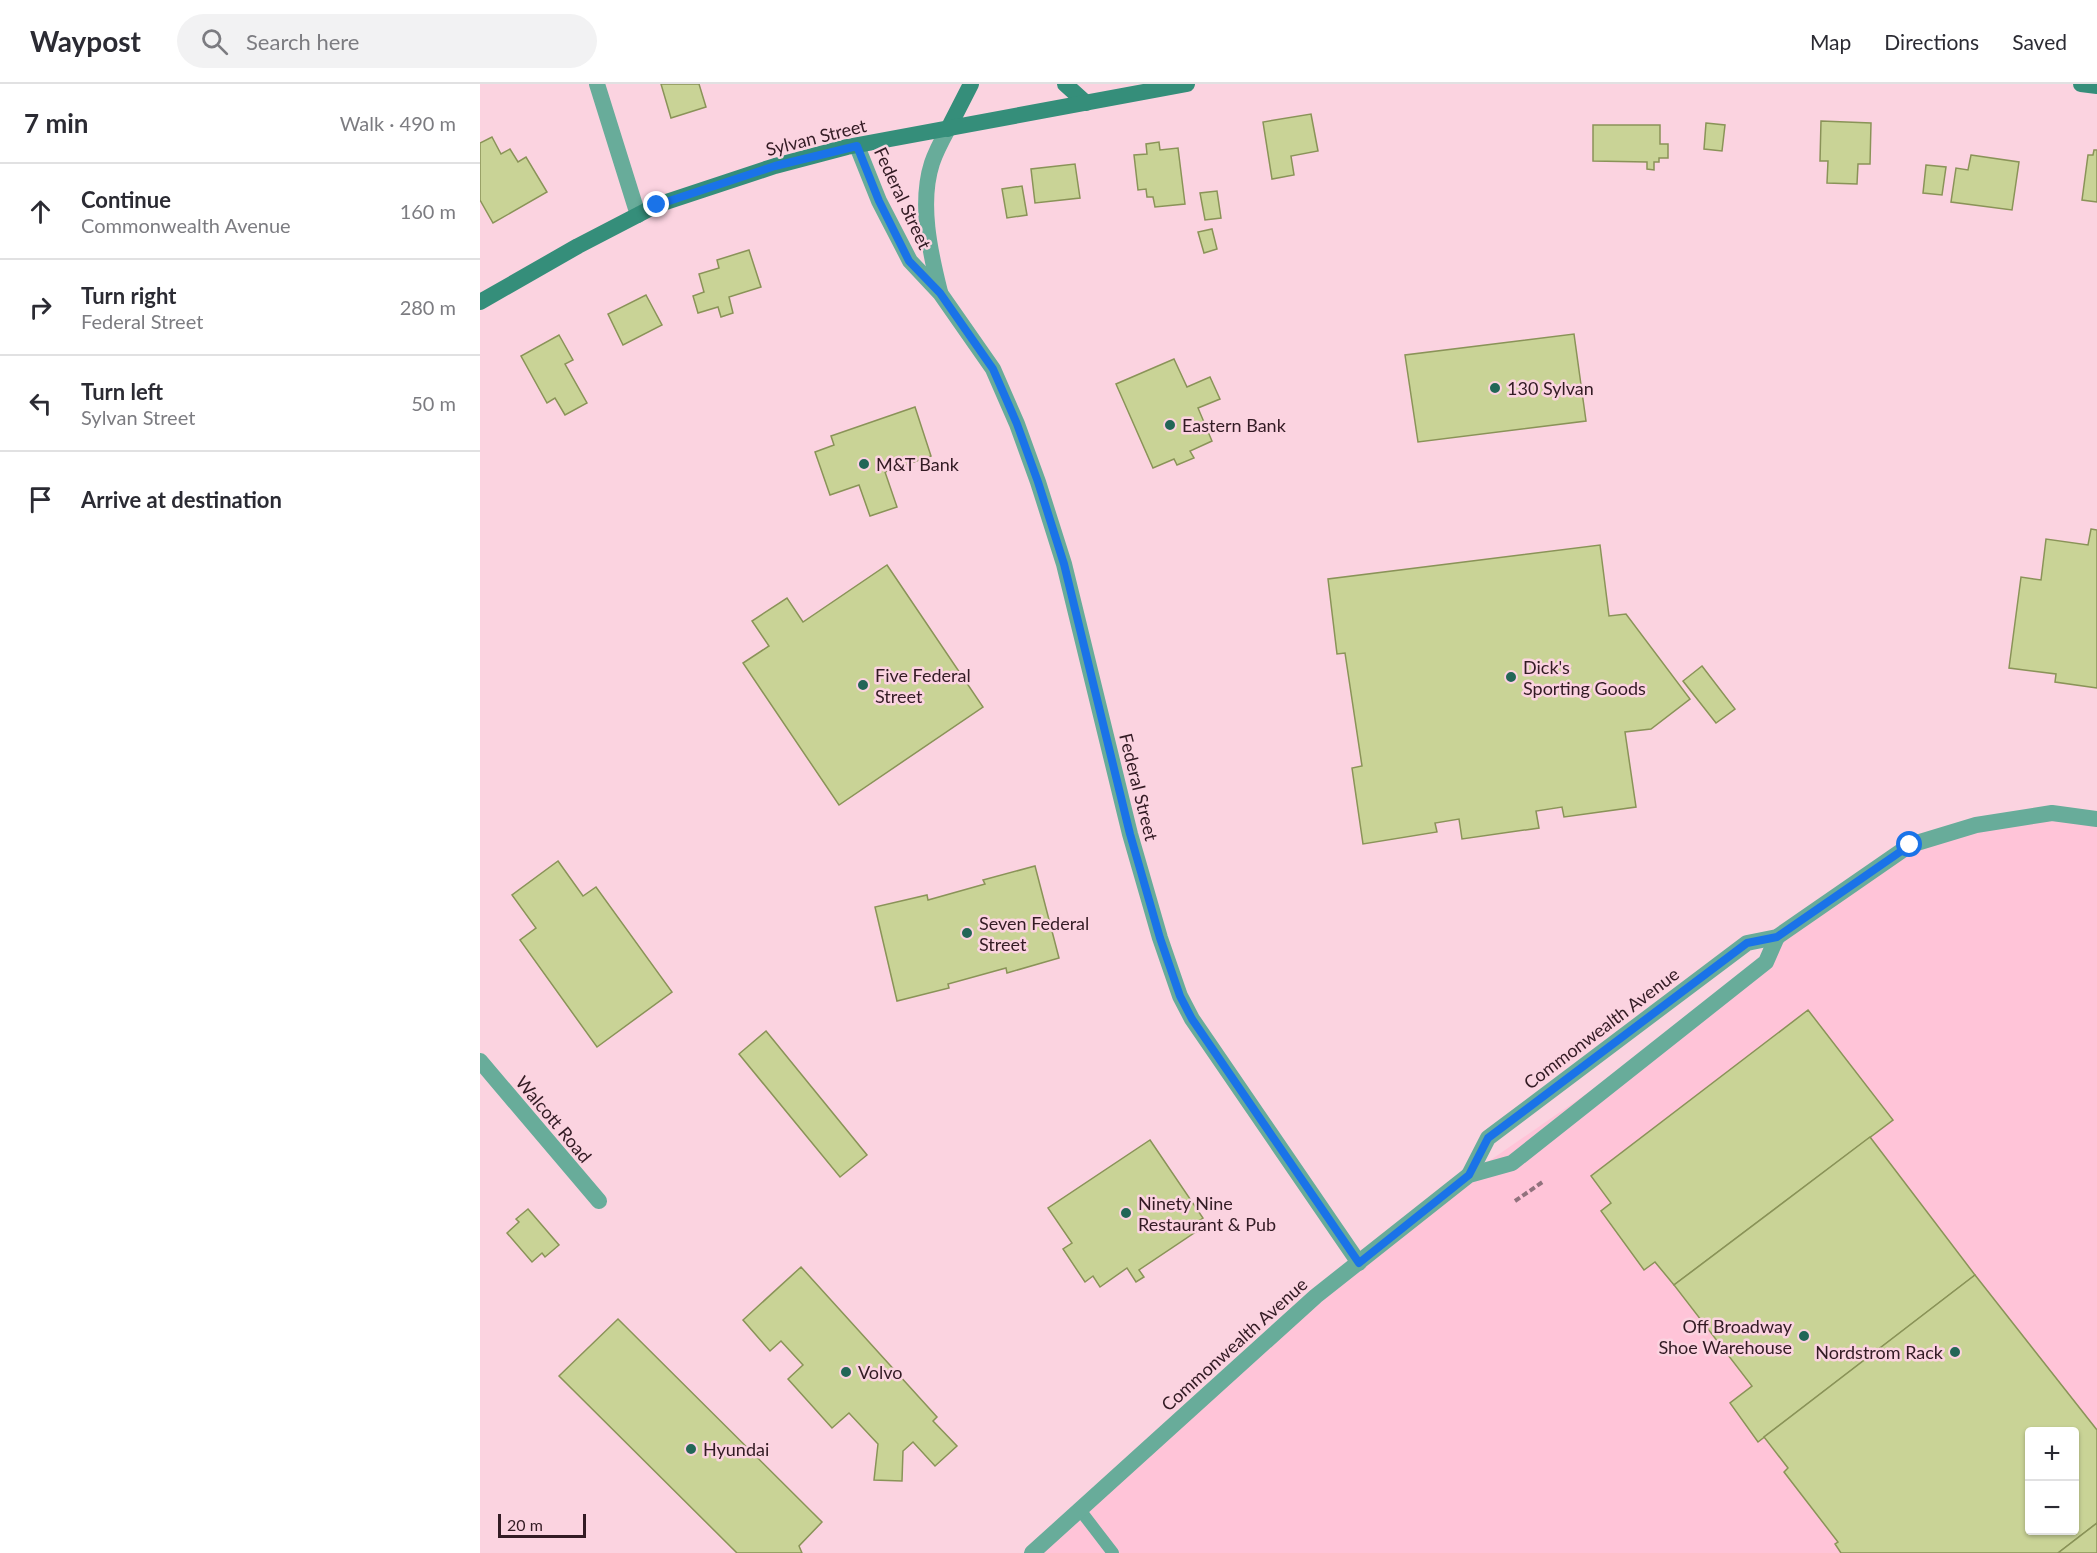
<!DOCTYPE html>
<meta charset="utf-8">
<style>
:root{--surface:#fff;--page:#f2f2f3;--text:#2b2b33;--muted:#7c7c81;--line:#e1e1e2}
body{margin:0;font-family:Lato,sans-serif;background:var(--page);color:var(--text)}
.controls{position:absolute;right:18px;bottom:18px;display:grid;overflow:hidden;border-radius:6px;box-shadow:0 2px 4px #0004}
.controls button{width:54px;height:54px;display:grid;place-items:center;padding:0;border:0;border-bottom:2px solid var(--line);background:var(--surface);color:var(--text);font:30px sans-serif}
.scale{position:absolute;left:18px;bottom:15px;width:88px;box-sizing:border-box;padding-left:6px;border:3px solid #331b24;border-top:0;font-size:16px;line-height:21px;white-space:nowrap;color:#331b24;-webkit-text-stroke:4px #fbd3e0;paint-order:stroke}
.stop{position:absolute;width:18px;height:18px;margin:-14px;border:4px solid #1a73e8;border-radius:50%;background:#fff}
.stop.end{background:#1a73e8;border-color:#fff;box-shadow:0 2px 6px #0008}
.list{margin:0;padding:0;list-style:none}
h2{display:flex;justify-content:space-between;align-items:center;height:78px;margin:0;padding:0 24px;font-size:26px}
h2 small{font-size:20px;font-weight:400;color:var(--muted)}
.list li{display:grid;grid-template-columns:39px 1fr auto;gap:18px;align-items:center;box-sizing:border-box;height:96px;padding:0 24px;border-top:2px solid var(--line)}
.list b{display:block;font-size:22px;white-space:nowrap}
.list p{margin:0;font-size:20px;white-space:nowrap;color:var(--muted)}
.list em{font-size:20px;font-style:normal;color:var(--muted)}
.icon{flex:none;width:33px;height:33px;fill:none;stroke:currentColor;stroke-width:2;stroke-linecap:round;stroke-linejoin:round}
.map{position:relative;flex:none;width:1617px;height:1469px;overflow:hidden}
header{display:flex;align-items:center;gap:36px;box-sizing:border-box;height:84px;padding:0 30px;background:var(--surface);border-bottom:2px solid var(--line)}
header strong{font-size:28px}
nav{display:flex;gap:33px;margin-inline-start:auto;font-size:21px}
.search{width:420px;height:54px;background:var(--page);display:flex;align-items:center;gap:15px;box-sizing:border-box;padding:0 21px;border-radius:33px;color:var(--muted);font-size:22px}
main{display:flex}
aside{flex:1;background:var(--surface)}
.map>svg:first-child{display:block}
.built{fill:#ffc4d8;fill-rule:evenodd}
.building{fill:#c9d396;stroke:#8a9358;stroke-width:1.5;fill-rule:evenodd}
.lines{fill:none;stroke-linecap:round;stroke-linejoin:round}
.path{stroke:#91727d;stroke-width:4;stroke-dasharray:6 3;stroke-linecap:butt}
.service{stroke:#68ac9a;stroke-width:12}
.minor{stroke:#68ac9a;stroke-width:16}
.secondary{stroke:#358e7a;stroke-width:16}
.route{stroke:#1a73e8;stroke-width:8}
.poi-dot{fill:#226657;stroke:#fbd3e0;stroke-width:2}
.labels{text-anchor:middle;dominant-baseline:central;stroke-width:5;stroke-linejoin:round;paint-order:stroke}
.street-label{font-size:18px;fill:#331b24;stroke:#fbd3e0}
.poi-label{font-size:18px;fill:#331b24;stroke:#fbd3e0;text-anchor:start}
</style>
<header>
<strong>Waypost</strong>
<div class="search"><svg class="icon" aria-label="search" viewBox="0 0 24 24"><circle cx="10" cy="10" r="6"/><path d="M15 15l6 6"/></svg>Search here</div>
<nav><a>Map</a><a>Directions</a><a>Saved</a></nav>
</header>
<main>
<aside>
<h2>7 min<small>Walk · 490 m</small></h2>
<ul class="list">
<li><svg class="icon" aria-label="ahead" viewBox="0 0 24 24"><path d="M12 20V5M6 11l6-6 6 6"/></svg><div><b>Continue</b><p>Commonwealth Avenue</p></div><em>160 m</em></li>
<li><svg class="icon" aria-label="right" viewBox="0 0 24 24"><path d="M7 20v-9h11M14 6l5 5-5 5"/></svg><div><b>Turn right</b><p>Federal Street</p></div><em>280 m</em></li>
<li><svg class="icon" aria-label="left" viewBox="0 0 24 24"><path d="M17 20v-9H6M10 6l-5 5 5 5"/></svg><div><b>Turn left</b><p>Sylvan Street</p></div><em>50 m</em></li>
<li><svg class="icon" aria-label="arrive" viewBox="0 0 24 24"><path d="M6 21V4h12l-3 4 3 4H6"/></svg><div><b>Arrive at destination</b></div></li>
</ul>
</aside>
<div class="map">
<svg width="1617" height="1469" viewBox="0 0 1617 1469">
<rect width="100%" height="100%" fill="#fbd3e0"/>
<!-- built -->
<path class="built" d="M 1617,735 L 1617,1469 L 552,1469 L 608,1419 L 989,1091 L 1177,961 L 1308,849 L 1430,761 L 1496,741 ZM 1550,1348 L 1594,1348 L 1594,1446 L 1550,1446 Z"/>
<!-- building -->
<g class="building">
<path d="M 181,0 L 219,0 L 226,23 L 191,34 Z"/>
<path d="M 831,30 L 838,67 L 811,72 L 814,91 L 792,95 L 783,38 Z"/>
<path d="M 1341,37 L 1391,39 L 1390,80 L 1378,80 L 1377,100 L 1347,99 L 1348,77 L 1340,77 Z"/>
<path d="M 1226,39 L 1245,41 L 1242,67 L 1224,65 Z"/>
<path d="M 1113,41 L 1180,41 L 1180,60 L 1188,60 L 1188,74 L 1179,74 L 1179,78 L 1174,78 L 1174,86 L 1167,85 L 1167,78 L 1113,77 Z"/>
<path d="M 12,53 L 21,70 L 30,65 L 38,78 L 46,73 L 67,108 L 13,139 L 0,116 L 0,59 Z"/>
<path d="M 679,58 L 680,66 L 698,64 L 705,120 L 675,123 L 673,113 L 667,113 L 666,105 L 658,106 L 654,71 L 667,70 L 666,60 Z"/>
<path d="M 1614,66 L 1617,66 L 1617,118 L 1602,116 L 1608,71 L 1613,71 Z"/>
<path d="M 1491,71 L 1539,78 L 1532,126 L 1471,118 L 1476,84 L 1488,86 Z"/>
<path d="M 595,80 L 600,114 L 555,119 L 551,85 Z"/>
<path d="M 1446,81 L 1466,83 L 1462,111 L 1443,109 Z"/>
<path d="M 542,102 L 547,131 L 527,134 L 522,105 Z"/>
<path d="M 737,107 L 741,134 L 725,136 L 720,109 Z"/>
<path d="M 732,145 L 737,165 L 724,169 L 718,148 Z"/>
<path d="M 269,166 L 281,203 L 249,213 L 253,229 L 241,233 L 238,223 L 218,229 L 213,212 L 224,208 L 219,190 L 239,184 L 237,176 Z"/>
<path d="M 166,211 L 182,241 L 143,261 L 128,230 Z"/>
<path d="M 1094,250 L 1106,337 L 938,358 L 925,271 Z"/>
<path d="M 79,251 L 93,276 L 85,280 L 107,319 L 85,331 L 75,314 L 67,319 L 41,272 Z"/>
<path d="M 694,275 L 707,303 L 730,293 L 740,315 L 718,324 L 732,357 L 710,367 L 714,374 L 697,381 L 694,375 L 673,384 L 636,300 Z"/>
<path d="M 435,323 L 451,372 L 405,388 L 417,423 L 390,432 L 379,401 L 350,411 L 335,368 L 354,361 L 351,352 Z"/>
<path d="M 1611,445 L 1617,446 L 1617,604 L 1575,598 L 1576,590 L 1529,584 L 1541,493 L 1561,496 L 1566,455 L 1608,461 Z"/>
<path d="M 1120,461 L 1129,532 L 1146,530 L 1210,615 L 1171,645 L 1145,648 L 1156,723 L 1084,733 L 1082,723 L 1056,727 L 1059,744 L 982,755 L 979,735 L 955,739 L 957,748 L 883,760 L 872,684 L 882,682 L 865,569 L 857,570 L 848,495 Z"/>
<path d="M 407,481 L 503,623 L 359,721 L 263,579 L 289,562 L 272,537 L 307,514 L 323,538 Z"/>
<path d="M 1222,582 L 1255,625 L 1236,639 L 1203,597 Z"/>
<path d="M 78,777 L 103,812 L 116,803 L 192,908 L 117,963 L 40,856 L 56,844 L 32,811 Z"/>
<path d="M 555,782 L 579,874 L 527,889 L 526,884 L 468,900 L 469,904 L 417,917 L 395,823 L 447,811 L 448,816 L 505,800 L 503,796 Z"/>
<path d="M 1328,926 L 1413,1036 L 1194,1201 L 1175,1178 L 1164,1186 L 1121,1127 L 1131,1119 L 1111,1092 Z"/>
<path d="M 286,947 L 387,1071 L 360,1093 L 259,970 Z"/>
<path d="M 1390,1053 L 1495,1191 L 1278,1358 L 1250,1319 L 1272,1302 L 1194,1201 Z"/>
<path d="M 670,1056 L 723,1134 L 719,1137 L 723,1143 L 659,1186 L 664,1193 L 656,1198 L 647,1184 L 620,1203 L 613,1192 L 605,1198 L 583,1165 L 592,1159 L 568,1124 Z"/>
<path d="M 48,1125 L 79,1161 L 65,1173 L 62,1169 L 52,1178 L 27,1149 L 39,1138 L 36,1135 Z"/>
<path d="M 321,1183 L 457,1333 L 453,1337 L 477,1362 L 455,1382 L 433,1358 L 423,1367 L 422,1397 L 394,1396 L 398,1360 L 369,1329 L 352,1344 L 308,1295 L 323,1281 L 301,1257 L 290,1267 L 263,1236 Z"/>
<path d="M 1495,1191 L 1617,1346 L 1617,1439 L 1578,1469 L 1361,1469 L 1355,1460 L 1358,1458 L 1304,1388 L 1308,1384 L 1284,1353 ZM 1550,1348 L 1594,1348 L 1594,1446 L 1550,1446 Z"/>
<path d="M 138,1235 L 342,1438 L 319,1462 L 322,1469 L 257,1469 L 79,1292 Z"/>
<path d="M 1617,1439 L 1617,1469 L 1578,1469 Z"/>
</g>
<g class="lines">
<!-- path -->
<path class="path" d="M 1035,1117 L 1064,1097"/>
<!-- service -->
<path class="service" d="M 600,1426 L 633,1469"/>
<!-- minor -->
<g class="minor">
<path d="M 117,0 L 158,131"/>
<path d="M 377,62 L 399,117 L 430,177 L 460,209 L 513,285 L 537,340 L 558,398 L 584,480 L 650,750 L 680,854 L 700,912 L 712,935 L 879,1179"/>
<path d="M 460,208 C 450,168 439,119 452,79 C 456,67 462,56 468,45"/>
<path d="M 0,977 L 119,1117"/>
<path d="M 989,1091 L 1008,1054 L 1267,859 L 1297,853 L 1430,761 L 1496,741 L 1572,729 L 1617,735"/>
<path d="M 552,1469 L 836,1212 L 989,1091 L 1032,1079 L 1286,878 L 1297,853"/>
</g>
<!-- secondary -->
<g class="secondary">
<path d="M 585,0 L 606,19"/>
<path d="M 1601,0 L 1617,2"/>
<path d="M 468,45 L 491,0"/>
<path d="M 0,218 L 98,162 L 177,121 L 295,82 L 367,63 L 707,0"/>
</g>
</g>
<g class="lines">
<!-- route -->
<path class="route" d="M 177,121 L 295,82 L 377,62 L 399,117 L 429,177 L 460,209 L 513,285 L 537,340 L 558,398 L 584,480 L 650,750 L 680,854 L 700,912 L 712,935 L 879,1179 L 989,1091 L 1008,1054 L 1267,859 L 1297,853 L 1430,761"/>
</g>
<!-- markers -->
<g class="poi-dot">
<circle cx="1015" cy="304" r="6"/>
<circle cx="690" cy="341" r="6"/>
<circle cx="384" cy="380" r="6"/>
<circle cx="1031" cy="593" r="6"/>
<circle cx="383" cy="601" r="6"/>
<circle cx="487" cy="849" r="6"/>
<circle cx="646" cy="1129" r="6"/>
<circle cx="1324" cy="1252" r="6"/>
<circle cx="1475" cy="1268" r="6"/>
<circle cx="366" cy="1288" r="6"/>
<circle cx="211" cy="1365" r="6"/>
</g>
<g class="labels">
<!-- street labels -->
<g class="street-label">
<text transform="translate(336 53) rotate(-14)">Sylvan Street</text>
<text transform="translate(423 114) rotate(65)">Federal Street</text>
<text transform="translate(659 703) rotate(76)">Federal Street</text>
<text transform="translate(1121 944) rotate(-37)">Commonwealth Avenue</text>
<text transform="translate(74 1035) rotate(50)">Walcott Road</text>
<text transform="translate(754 1260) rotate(-42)">Commonwealth Avenue</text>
</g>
<!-- poi labels -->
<g class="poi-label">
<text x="1027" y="304">130 Sylvan</text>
<text x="702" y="341">Eastern Bank</text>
<text x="396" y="380">M&amp;T Bank</text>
<text x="1043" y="583">Dick's<tspan x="1043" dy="21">Sporting Goods</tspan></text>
<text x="395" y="591">Five Federal<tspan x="395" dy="21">Street</tspan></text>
<text x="499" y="839">Seven Federal<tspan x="499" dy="21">Street</tspan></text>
<text x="658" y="1119">Ninety Nine<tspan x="658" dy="21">Restaurant &amp; Pub</tspan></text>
<text x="1312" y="1242" text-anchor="end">Off Broadway<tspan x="1312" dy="21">Shoe Warehouse</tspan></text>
<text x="1463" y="1268" text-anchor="end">Nordstrom Rack</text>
<text x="378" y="1288">Volvo</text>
<text x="223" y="1365">Hyundai</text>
</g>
</g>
</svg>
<div class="controls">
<button>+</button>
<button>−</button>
</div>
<div class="scale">20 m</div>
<div class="stop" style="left:1430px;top:761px"></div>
<div class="stop end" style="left:177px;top:121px"></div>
</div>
</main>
